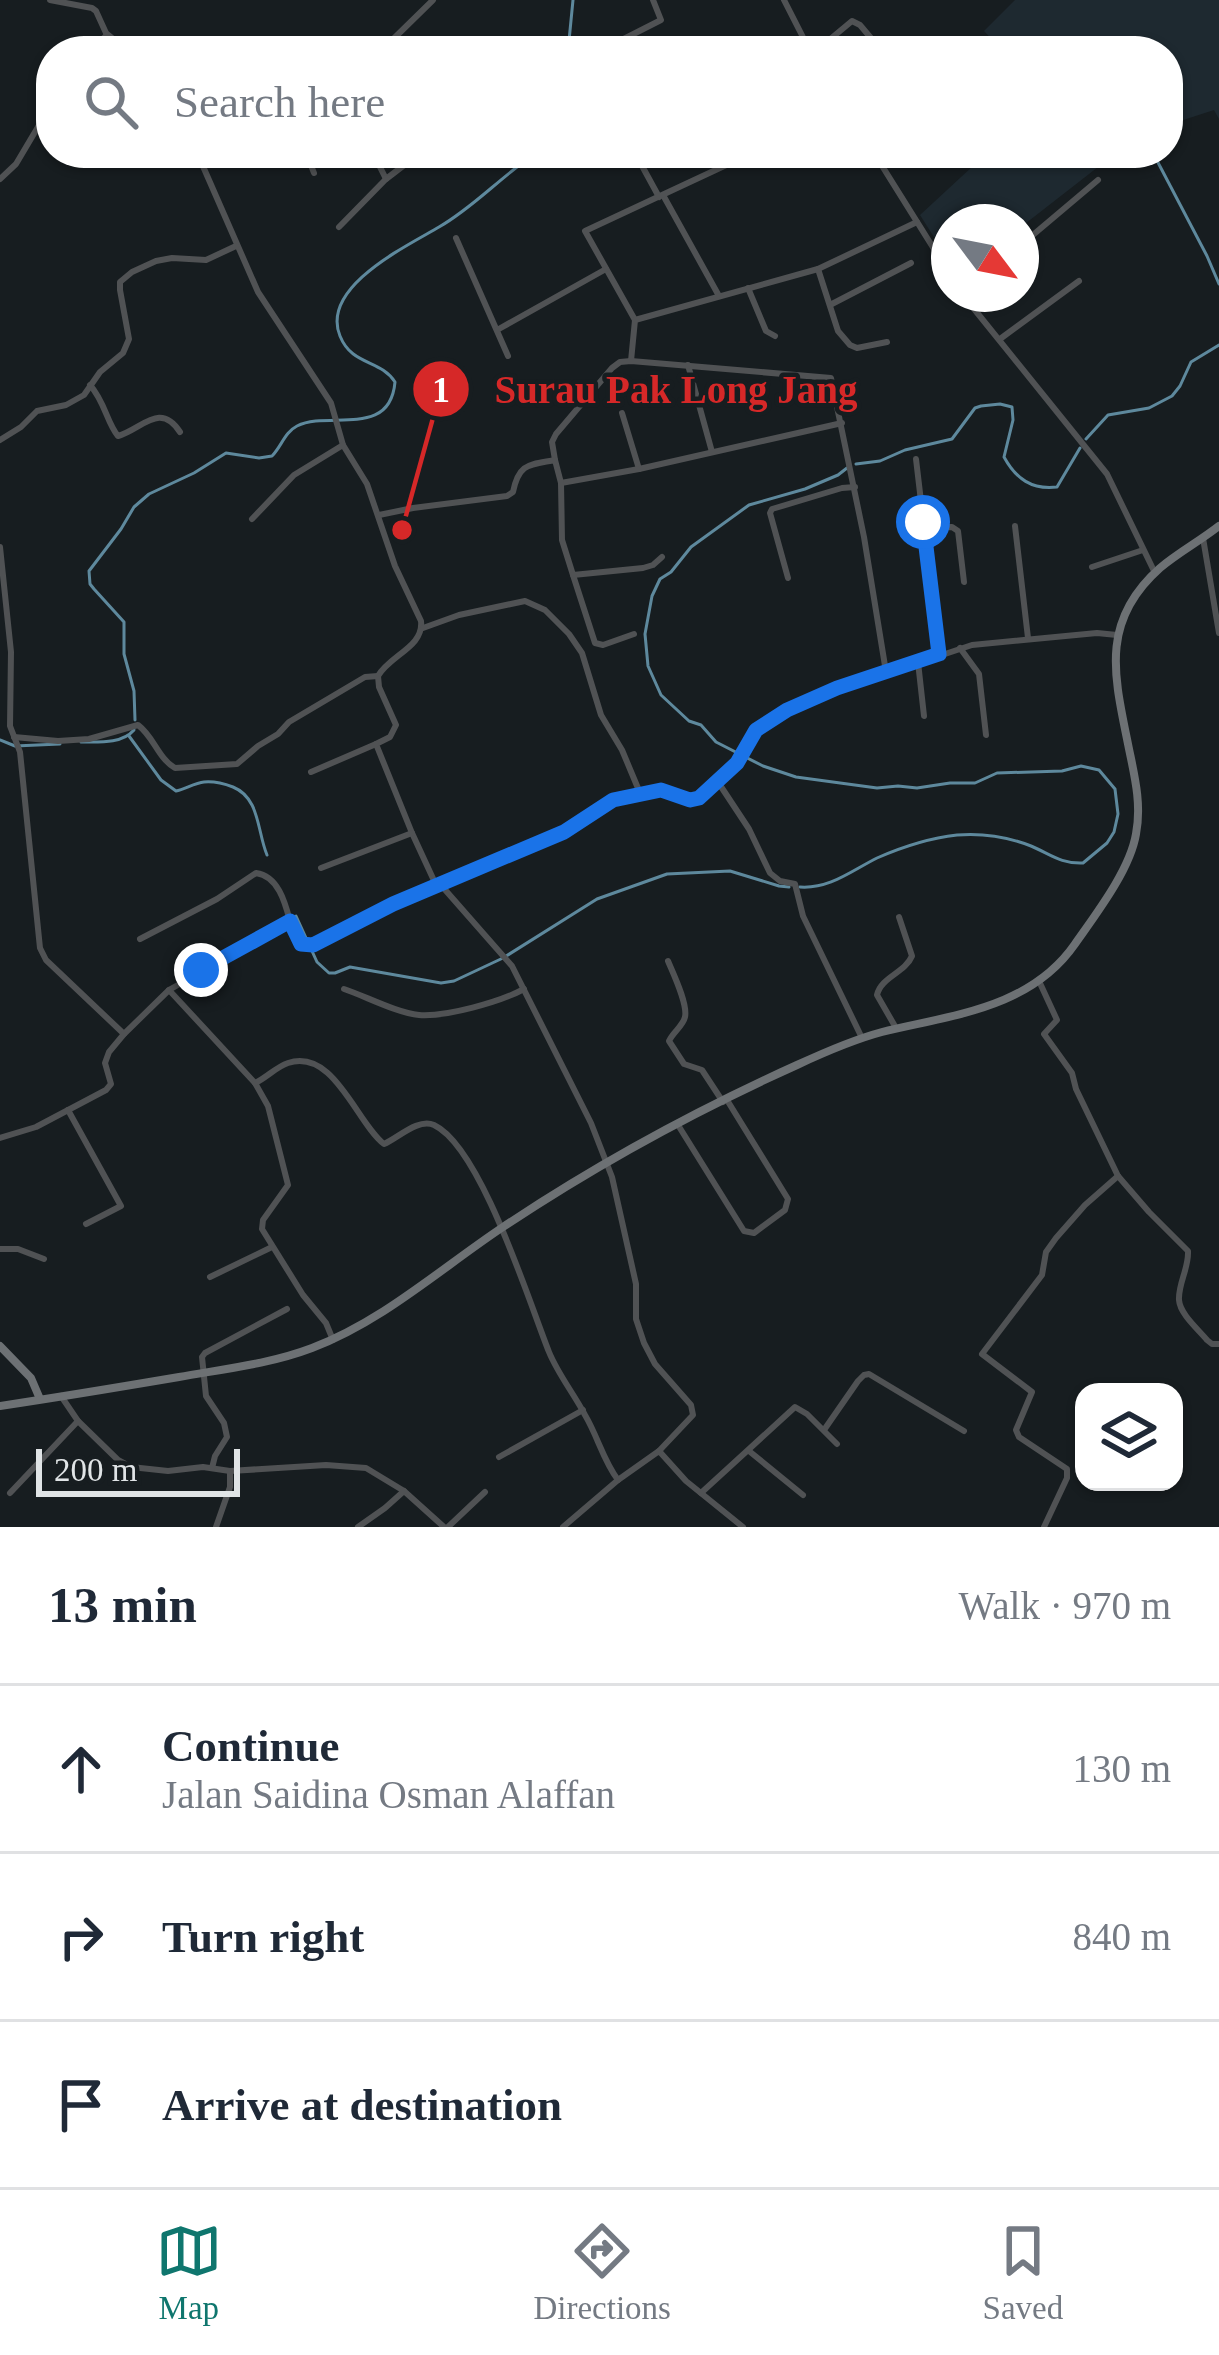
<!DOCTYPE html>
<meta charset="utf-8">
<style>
:root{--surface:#fff;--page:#f6f6f7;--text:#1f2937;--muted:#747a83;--line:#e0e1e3;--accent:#0f766e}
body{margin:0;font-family:"Times New Roman",serif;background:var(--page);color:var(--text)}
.controls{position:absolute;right:36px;bottom:36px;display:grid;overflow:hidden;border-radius:24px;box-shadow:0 3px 9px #0004}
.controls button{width:108px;height:108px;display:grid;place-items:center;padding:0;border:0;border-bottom:3px solid var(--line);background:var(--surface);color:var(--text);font:60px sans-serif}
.compass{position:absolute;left:931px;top:204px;width:108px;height:108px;border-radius:50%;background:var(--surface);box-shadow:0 3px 9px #0004;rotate:122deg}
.scale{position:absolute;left:36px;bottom:30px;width:204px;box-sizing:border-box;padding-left:12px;border:6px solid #e0e4e6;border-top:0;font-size:33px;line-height:42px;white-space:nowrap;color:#e0e4e6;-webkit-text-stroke:9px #171d20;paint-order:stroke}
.stop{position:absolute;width:36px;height:36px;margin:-27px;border:9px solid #1a73e8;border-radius:50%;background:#fff}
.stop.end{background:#1a73e8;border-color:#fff;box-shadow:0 3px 12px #0008}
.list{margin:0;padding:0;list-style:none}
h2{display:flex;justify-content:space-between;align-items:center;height:156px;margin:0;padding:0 48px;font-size:51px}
h2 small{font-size:39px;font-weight:400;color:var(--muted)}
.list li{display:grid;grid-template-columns:78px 1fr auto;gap:36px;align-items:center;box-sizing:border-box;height:168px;padding:0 48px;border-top:3px solid var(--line)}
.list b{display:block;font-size:45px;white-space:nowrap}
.list p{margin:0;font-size:39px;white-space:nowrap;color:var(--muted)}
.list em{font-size:39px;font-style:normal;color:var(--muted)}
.icon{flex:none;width:66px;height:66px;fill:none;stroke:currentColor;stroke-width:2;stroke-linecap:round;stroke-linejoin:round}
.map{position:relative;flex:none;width:1219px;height:1527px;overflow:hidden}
.search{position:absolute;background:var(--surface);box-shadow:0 3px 9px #0004;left:36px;right:36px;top:36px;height:132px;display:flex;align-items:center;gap:30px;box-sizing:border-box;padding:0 42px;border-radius:48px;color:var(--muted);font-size:45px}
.sheet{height:660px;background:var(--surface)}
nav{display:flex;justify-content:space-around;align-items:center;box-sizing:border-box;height:168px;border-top:3px solid var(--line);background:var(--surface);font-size:33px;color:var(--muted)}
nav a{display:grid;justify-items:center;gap:6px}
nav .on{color:var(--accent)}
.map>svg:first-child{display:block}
.built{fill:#1e2930}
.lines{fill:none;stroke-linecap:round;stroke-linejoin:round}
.stream{stroke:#5e899d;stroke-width:3}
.street{stroke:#505254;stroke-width:6}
.secondary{stroke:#6d7174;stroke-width:8}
.route{stroke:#1a73e8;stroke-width:15}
.leader{fill:none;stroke:#d62828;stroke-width:4.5}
.callout-dot{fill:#d62828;stroke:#171d20;stroke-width:4.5}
.mark-label{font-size:36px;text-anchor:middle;font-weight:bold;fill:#fff}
.callout-label{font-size:39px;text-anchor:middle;font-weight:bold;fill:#d62828;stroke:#171d20;stroke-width:9;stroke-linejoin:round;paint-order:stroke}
</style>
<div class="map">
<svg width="1219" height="1527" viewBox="0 0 1219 1527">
<rect width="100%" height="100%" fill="#171d20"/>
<!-- built -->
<g class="built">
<path d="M 1015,0 L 1219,0 L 1219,119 L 1214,110 L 1168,125 L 1168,51 L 1003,51 L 984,31 Z"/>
<path d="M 987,153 L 1116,153 L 1021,227 L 1021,222 L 949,222 L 949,261 L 920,215 Z"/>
</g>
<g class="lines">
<!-- stream -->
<g class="stream">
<path d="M 568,51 L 573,0"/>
<path d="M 1153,153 L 1207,256 L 1219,284"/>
<path d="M 1086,439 L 1108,415 L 1149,408 L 1172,396 L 1180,386 L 1191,362 L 1219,345"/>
<path d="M 856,464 L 880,461 L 905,450 L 952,439 L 975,408 L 981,406 L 1000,404 L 1012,407 L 1013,420 L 1004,457 C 1016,479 1032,490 1057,487 L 1080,448"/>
<path d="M 135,720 L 134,691 L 124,654 L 124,622 L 94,589 L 90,584 L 89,571 L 121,529 L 134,507 L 149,494 L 194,473 L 226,453 L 259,458 L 272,456 C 281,447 285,432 297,426 C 329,410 390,439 395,382 C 380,359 352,366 340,336 C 320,287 407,246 439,227 C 469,210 494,184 521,164 L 530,153"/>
<path d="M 129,736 L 161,780 L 176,791 C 185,789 195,783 204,782 C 214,781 225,784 233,787 C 260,798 257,831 267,855"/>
<path d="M 0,740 L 15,746 L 60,744"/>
<path d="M 81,742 C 99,742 122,744 134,730"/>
<path d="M 800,887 C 830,889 851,871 877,858 C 902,847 930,838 957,835 C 982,833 1008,837 1031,846 C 1050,854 1061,864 1083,863 L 1107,843 L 1114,832 L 1118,814 L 1115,789 L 1099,770 L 1081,766 L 1062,771 L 997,773 L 975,783 L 950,783 L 917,788 L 898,786 L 877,788 L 796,777 L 763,766 L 716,742 L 701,725 L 689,721 L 661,695 L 648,666 L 645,634 L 652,596 L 660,579 L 671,572 L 691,547 L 749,505 L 805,489 L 838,475 L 847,468"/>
<path d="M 296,916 L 317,962 L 329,973 L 335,973 L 350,967 L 441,983 L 454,981 L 503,958 L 597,899 L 667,874 L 730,871 L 779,886 L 789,887"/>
</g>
<!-- street -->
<g class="street">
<path d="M 50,0 L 92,8 L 96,11 L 106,33 L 128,51"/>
<path d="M 784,0 L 810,51"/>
<path d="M 90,51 L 107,35"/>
<path d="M 381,51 L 433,0"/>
<path d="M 600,51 L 661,20 L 653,0"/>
<path d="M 816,51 L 852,21 L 860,25 L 881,50"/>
<path d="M 159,153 L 187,156 L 202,164 L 258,292 L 331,403 L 343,445 L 367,484 L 395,566 L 421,621 C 424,647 390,655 378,676 L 379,687 L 396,725 L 390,737 L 376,744 L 412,833 L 436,885"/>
<path d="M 306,153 L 314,173"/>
<path d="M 373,153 L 386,179"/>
<path d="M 635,153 L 659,197"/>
<path d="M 874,153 L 949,273"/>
<path d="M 202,164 L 216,161 L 230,153"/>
<path d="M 0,179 L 16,164 L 51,105"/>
<path d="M 663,195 L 719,296"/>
<path d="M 339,227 L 386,179 L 420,153"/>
<path d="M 456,238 L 508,356"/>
<path d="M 1021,245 L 1098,180"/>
<path d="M 818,269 L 838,331 L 850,345 L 857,348 L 887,342"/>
<path d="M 748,288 L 766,331 L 775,336"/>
<path d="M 962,294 L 1107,474 L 1155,573"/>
<path d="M 830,305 L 911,263"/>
<path d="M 635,320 L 585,231 L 752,153"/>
<path d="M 497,330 L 606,269"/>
<path d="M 1000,339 L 1079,281"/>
<path d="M 631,361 L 635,320 L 818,269 L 917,222"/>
<path d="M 688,365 L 712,452"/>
<path d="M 90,385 C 105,402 107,423 118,436 C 142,429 160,401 180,432"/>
<path d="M 622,413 L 639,469"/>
<path d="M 0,440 L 21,427 L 37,411 L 66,405 L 84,395 L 100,372 L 123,353 L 129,339 L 120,290 L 120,282 L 132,272 L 156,261 L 172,258 L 206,260 L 236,246"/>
<path d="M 916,459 L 939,654"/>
<path d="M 555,460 L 552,442 L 556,434 L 612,368 L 620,362 L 631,361 L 831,378 L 864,537 L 886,672"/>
<path d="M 561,483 L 639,469 L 842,423"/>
<path d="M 379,515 L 413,508 L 507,496 L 513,492 C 519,463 529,465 555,460 L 561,483 L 562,540 L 573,575 L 643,568 L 653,565 L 662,557"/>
<path d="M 252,519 L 294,475 L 343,445"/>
<path d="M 1015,526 L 1028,638"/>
<path d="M 924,528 L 952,527 L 958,531 L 964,582"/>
<path d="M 1203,538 L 1219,633"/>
<path d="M 0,547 L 11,652 L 10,726 L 20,752 L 40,948 L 46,960 L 124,1034"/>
<path d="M 1092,567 L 1143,550"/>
<path d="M 573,575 L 595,643 L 603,645 L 634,634"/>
<path d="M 788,578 L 770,513 L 772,509 L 842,488 L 855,487"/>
<path d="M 423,628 L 459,615 L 525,601 L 545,610 L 569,634 L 582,653 L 601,715 L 622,750 L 640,793"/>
<path d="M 960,648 L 979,674 L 986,735"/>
<path d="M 918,662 L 924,716"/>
<path d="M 14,737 L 58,741 L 89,739 L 138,725 C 154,737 158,758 175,768 L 237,764 L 258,746 L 278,734 L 289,722 L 365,677 L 378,676"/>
<path d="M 311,772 L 376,744"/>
<path d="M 718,782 L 749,829 L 770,873 L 780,881 L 795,884 L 803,916 L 862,1038"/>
<path d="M 321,868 L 412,833"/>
<path d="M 440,884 L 512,966 L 591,1123 L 612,1177 L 636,1284 L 636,1319 L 644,1343 L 655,1364 L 691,1405 L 693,1415 L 659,1451"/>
<path d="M 140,939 L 217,899 L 256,873 C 278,876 285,902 290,921"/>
<path d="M 668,961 C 673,973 688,1004 685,1017 C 683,1026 673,1032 669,1041 L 684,1064 L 702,1070 L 723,1102"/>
<path d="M 1039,981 L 1057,1020 L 1044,1034 L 1072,1073 L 1076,1089 L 1118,1176 L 1149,1212 L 1188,1251 C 1189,1268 1178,1284 1179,1300 C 1180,1314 1198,1329 1207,1340 L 1212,1344 L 1219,1344"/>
<path d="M 344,989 C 365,996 397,1013 419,1015 C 446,1017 500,1002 524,989"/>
<path d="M 169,990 L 255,1083 L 268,1106 L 288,1185 L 263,1220 L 262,1229 L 303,1295 L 326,1323 L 333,1340"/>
<path d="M 896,1028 L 877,995 C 881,977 905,973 912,956 L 899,917"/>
<path d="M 255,1083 C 266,1078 276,1067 288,1063 C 334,1048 356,1122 384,1144 C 398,1138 418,1118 434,1125 C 481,1147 529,1302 549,1352 C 558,1374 574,1394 585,1415 C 598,1437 603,1460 618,1480"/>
<path d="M 68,1110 L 121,1206 L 86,1224"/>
<path d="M 678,1125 L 744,1231 L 754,1233 L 785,1210 L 788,1199 L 727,1100"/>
<path d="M 0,1138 L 36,1127 L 106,1090 L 111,1084 L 105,1063 L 109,1052 L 124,1034 L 169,990 L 290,921 L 301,944 L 309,946 L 393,904 L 564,833 L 613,800 L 661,790 L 690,800 L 703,796 L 737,762 L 756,730 L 787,710 L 807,700 L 972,645 L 1097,633 L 1117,635"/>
<path d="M 0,1249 L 18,1249 L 44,1259"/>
<path d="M 210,1277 L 272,1247"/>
<path d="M 61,1396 L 78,1421 L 118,1460 L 131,1467 L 168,1471 L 203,1467 L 230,1471 L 326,1465 L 366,1468 L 404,1491 L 444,1527"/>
<path d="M 824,1430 L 858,1381 L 864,1375 L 869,1374 L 964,1431"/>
<path d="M 749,1451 L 803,1495"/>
<path d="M 499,1457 L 583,1410"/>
<path d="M 212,1468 L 215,1456 L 227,1437 L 224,1423 L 206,1396 L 202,1357 L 205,1353 L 287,1309"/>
<path d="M 10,1493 L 78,1421"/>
<path d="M 701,1493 L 795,1407 L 807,1414 L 837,1444"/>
<path d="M 216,1527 L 230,1487 L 230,1471"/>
<path d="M 358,1527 L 385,1508 L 404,1491"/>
<path d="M 448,1527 L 485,1492"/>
<path d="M 563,1527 L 618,1480 L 659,1451 L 686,1481 L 743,1527"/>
<path d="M 1044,1527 L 1067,1478 L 1067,1469 L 1019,1437 L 1016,1430 L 1032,1392 L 982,1354 L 1042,1275 L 1046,1252 L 1056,1238 L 1085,1205 L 1118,1176"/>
</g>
<!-- secondary -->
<g class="secondary">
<path d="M 0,1346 L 31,1378 L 40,1399"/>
<path d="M 0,1406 C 60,1397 120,1387 179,1377 C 224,1369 270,1364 312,1348 C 383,1321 440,1269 503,1227 C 596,1165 695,1111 797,1065 C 825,1052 852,1040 882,1032 C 951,1015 1030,1009 1075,944 C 1096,914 1130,870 1136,834 C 1142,803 1134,774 1128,744 C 1114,675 1100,621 1160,568 C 1179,552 1200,541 1219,526"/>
</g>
</g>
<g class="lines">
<!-- route -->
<path class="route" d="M 201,970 L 290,921 L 301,944 L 313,945 L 393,904 L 564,832 L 613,800 L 661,790 L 690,800 L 699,798 L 737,763 L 756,730 L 787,710 L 837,688 L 939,654 L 923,522"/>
</g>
<!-- callouts -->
<path class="leader" d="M402 530L441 389"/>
<g class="callout-dot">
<circle cx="402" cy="530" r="12"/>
<circle cx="441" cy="389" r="30"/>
</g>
<g class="mark-label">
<text x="441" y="402">1</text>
</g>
<g class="callout-label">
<text x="676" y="403">Surau Pak Long Jang</text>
</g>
</svg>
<div class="controls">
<button><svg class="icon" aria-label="layers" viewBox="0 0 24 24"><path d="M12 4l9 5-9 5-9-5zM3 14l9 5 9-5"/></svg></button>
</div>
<svg class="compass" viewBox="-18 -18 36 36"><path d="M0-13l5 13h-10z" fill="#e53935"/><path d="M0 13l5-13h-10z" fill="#747a83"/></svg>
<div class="scale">200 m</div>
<div class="stop" style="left:923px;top:522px"></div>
<div class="stop end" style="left:201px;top:970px"></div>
<div class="search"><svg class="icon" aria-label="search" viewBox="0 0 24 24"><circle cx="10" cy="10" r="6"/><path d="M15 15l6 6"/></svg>Search here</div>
</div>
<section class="sheet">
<h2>13 min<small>Walk · 970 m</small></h2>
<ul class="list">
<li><svg class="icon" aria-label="ahead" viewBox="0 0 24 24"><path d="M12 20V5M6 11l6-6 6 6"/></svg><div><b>Continue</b><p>Jalan Saidina Osman Alaffan</p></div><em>130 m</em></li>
<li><svg class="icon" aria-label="right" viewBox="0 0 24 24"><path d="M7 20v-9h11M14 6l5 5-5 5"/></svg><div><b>Turn right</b></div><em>840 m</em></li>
<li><svg class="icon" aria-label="arrive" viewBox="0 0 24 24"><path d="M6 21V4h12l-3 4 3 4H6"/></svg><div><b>Arrive at destination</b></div></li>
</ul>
</section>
<nav>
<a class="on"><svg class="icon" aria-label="map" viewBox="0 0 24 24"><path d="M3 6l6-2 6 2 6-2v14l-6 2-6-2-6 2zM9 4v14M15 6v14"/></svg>Map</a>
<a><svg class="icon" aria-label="directions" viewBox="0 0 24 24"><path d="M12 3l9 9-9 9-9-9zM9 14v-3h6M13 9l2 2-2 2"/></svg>Directions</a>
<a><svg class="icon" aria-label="saved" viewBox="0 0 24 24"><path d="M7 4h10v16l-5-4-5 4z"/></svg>Saved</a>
</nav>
